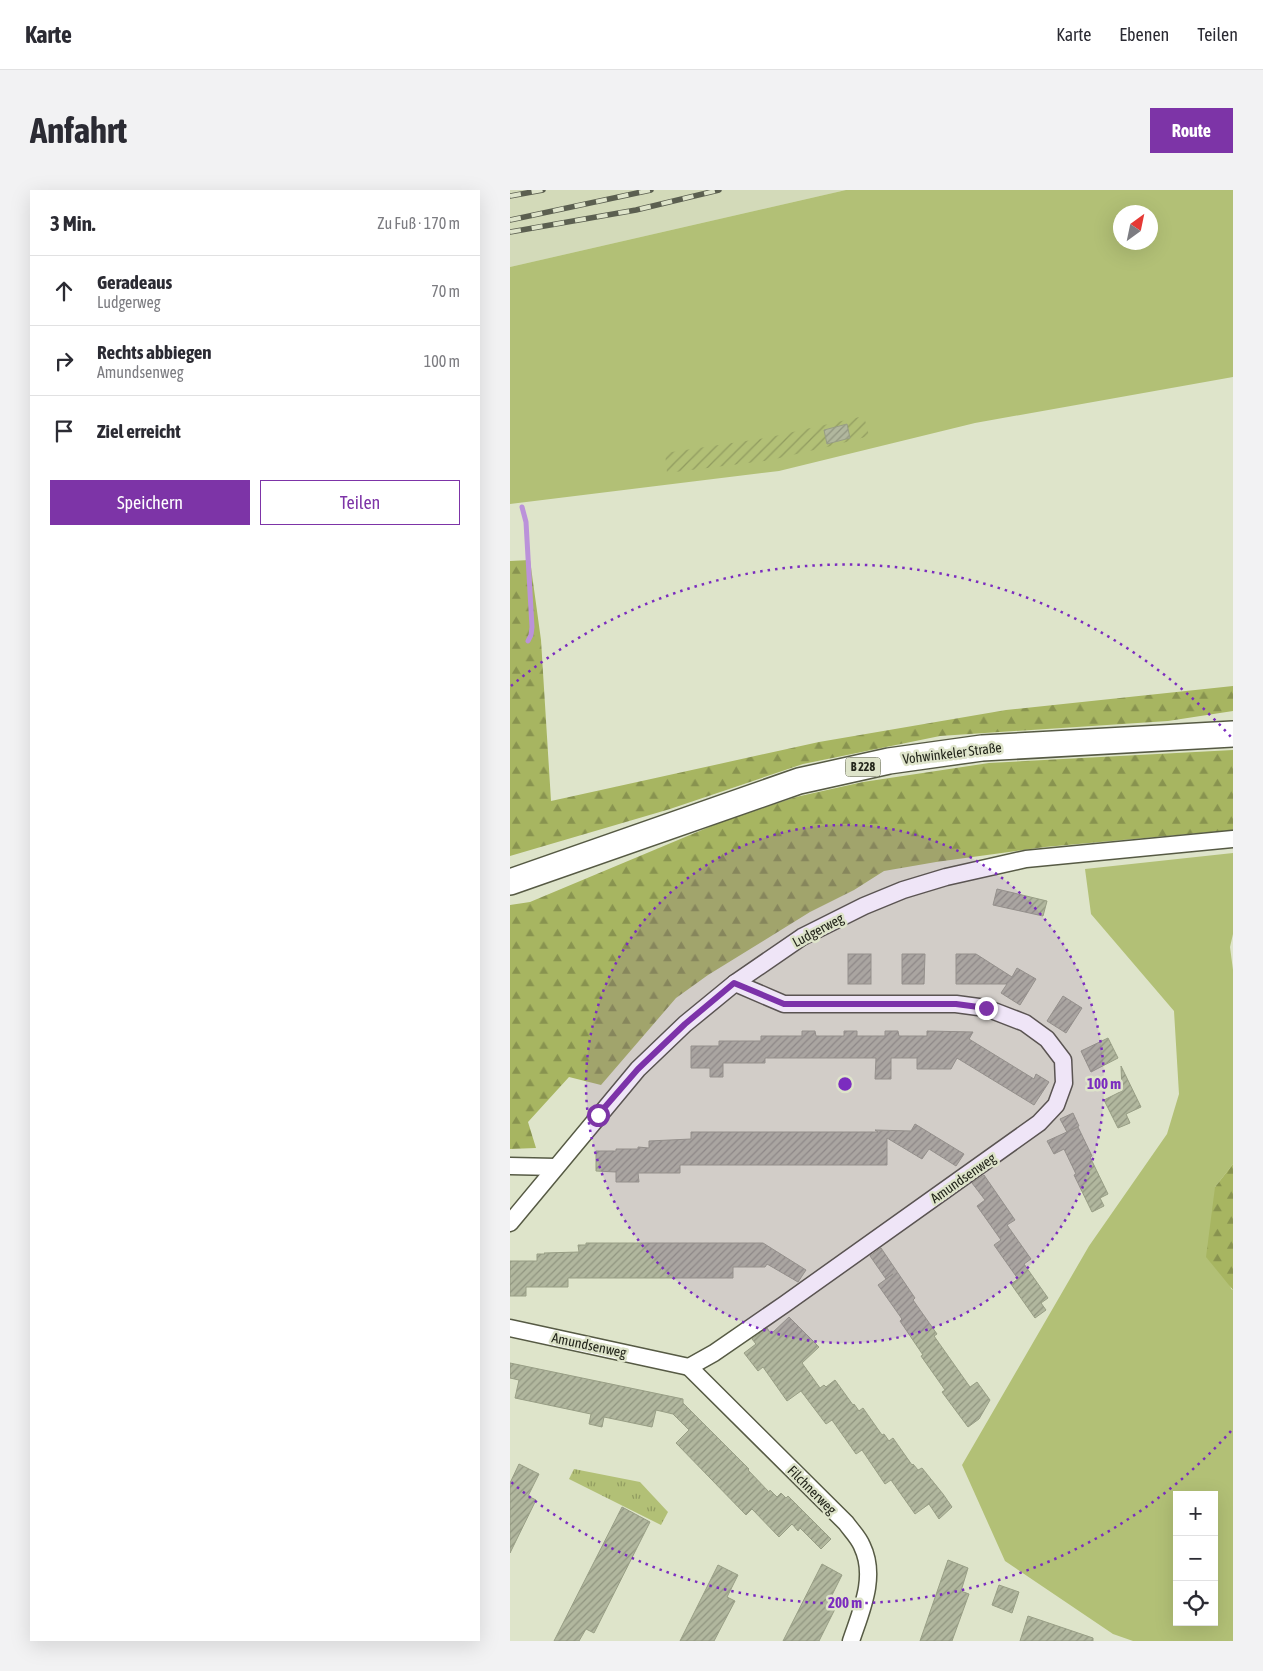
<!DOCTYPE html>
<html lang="de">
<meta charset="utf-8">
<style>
:root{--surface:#fff;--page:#f2f2f3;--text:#2b2b33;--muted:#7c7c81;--line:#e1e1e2;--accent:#7d34a7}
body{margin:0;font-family:"Asap Condensed",sans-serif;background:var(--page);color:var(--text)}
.controls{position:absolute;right:15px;bottom:15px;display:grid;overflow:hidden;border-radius:0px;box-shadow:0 5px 20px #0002}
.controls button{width:45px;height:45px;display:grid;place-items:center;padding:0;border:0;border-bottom:1px solid var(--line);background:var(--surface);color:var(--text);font:25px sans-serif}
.compass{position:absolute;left:603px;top:15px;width:45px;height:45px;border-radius:50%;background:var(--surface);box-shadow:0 5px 20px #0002;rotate:33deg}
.stop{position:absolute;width:15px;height:15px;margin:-11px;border:4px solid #7d34a7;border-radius:50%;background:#fff}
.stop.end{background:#7d34a7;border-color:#fff;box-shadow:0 1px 5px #0008}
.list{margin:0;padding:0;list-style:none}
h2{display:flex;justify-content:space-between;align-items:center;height:65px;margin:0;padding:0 20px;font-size:21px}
h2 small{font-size:16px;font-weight:400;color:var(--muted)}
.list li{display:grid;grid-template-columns:32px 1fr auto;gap:15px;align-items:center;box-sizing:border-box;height:70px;padding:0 20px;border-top:1px solid var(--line)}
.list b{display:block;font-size:19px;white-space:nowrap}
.list p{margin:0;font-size:16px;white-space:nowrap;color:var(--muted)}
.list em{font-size:16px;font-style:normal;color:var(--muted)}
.actions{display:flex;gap:10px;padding:15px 20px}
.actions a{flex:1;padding:11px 0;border:1px solid var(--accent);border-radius:0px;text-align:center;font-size:18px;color:var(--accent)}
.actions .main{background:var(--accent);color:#fff}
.icon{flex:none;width:28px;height:28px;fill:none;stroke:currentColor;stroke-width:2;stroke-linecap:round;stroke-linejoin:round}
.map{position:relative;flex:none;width:723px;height:1451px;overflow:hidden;border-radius:0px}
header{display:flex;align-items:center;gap:30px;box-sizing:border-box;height:70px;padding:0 25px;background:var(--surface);border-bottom:1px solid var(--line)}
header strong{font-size:24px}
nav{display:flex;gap:28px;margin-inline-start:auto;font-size:18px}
.intro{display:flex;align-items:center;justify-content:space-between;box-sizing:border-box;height:120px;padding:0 30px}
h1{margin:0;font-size:35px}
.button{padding:12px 22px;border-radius:0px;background:var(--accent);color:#fff;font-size:18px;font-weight:700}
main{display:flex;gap:30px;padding:0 30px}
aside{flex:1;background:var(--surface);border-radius:0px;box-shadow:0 5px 20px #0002}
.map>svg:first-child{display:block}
.built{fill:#d3dab9}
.grass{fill:#b2c076;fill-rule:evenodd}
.forest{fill:url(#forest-firs)}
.park{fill:url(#park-tufts)}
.garden{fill:url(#garden-furrows)}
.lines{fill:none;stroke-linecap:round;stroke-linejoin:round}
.stream{stroke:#bb92da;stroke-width:5}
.building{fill:url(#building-hatch);stroke:#989e85}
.street-casing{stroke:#565a44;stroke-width:19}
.primary-casing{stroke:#565a44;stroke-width:28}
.street{stroke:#fff;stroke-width:16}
.primary{stroke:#fff;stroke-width:25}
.rail-casing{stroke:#5b5f50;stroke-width:5.5}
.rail{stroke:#dee4ca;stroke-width:4;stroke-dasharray:11;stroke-linecap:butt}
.route{stroke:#7d34a7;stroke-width:6}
.ring{fill:none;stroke:#7b2cbf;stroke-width:2.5;stroke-dasharray:2.5 5}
.labels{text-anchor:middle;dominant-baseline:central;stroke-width:5;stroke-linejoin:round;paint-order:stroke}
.shield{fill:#dee4ca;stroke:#5c5f50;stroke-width:1}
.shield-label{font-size:12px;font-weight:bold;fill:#24261c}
.street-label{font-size:14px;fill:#24261c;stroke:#dee4ca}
.centre{fill:#7b2cbf;stroke:#dee4ca;stroke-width:2.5}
.ring-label{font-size:15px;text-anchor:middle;font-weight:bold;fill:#7b2cbf;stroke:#dee4ca;stroke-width:5;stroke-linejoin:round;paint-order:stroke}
</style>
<header>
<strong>Karte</strong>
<nav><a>Karte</a><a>Ebenen</a><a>Teilen</a></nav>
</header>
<div class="intro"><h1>Anfahrt</h1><a class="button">Route</a></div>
<main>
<aside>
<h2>3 Min.<small>Zu Fuß · 170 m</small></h2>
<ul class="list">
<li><svg class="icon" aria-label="ahead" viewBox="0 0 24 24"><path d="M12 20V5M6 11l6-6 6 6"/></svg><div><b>Geradeaus</b><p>Ludgerweg</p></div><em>70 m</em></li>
<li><svg class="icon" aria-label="right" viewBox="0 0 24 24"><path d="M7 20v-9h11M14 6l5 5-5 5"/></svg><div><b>Rechts abbiegen</b><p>Amundsenweg</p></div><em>100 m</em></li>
<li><svg class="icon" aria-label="arrive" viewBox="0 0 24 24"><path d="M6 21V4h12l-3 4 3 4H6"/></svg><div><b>Ziel erreicht</b></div></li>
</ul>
<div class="actions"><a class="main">Speichern</a><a>Teilen</a></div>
</aside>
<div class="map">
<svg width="723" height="1451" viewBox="0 0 723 1451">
<defs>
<pattern id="forest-firs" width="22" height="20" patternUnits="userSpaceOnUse" patternTransform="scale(1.25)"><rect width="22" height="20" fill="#a7b561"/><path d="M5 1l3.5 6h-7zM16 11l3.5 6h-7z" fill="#88934f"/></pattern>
<pattern id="park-tufts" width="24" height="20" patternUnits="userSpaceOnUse" patternTransform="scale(1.25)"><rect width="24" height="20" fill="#b2c076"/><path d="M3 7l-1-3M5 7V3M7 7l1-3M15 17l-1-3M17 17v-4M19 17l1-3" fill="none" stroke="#919c60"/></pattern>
<pattern id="garden-furrows" width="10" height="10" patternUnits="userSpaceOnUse" patternTransform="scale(1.25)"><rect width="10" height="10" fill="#b2c076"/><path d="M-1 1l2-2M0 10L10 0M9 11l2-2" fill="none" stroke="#919c60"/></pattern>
<pattern id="building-hatch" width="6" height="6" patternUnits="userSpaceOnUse" patternTransform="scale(1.25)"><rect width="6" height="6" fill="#b1b79e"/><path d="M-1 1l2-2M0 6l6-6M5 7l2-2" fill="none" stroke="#909580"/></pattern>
</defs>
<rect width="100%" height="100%" fill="#dee4ca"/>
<!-- built -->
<path class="built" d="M 0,0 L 336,0 L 0,77 Z"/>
<!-- grass -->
<g class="grass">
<path d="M 336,0 L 723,0 L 723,187 L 465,233 L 269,281 L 0,314 L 0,77 ZM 610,22 L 640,22 L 640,52 L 610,52 Z"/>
<path d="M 723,663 L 723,744 L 720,757 L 723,780 L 723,974 L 705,997 L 721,1099 L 723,1100 L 723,1451 L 623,1451 L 603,1444 L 495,1371 L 452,1275 L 579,1056 L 657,944 L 669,904 L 664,821 L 581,724 L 575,679 ZM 667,1305 L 704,1305 L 704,1432 L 667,1432 Z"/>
</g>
<!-- forest -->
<g class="forest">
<path d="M 20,370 L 31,450 L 41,611 L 309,552 L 496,520 L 723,496 L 723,521 L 658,531 L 430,546 L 293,574 L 160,619 L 0,666 L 0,371 Z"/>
<path d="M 723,560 L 723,640 L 535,657 L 426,672 L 374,681 L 344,700 L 300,722 L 198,785 L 166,808 L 91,895 L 59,887 L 18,932 L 26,958 L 0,959 L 0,715 L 20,712 L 211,632 L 286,607 L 353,592 L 479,573 Z"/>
<path d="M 723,974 L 723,1100 L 696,1067 L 705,997 Z"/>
</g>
<!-- park -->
<path class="park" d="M 64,1279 L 130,1292 L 158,1322 L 151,1335 L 59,1289 Z"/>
<!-- garden -->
<path class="garden" d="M 354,226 L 359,246 L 321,256 L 261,270 L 157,283 L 155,263 L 256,248 Z"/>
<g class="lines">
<!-- stream -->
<path class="stream" d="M 12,317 L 16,332 L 22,437 L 21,445 L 18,451"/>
</g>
<!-- building -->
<g class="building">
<path d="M 337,234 L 340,248 L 317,254 L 314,240 Z"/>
<path d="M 487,699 L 537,711 L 533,726 L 483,715 Z"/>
<rect x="338" y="764" width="23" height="30"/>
<path d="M 392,764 L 415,764 L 414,794 L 392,794 Z"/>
<path d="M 446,764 L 466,764 L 502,787 L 507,778 L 526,789 L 510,815 L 491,803 L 497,794 L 446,794 Z"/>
<path d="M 553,806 L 572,818 L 556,843 L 537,831 Z"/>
<path d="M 292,841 L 305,841 L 306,846 L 334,846 L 334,841 L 347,841 L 347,846 L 375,846 L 375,841 L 388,841 L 389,846 L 417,846 L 417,841 L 463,842 L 459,849 L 524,889 L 526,884 L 539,892 L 524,915 L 447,868 L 441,879 L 407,879 L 407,868 L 381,868 L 381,889 L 365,889 L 366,868 L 255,868 L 255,873 L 213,873 L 213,887 L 200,887 L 200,878 L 181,878 L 181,856 L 209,856 L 209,851 L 251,851 L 251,846 L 292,846 Z"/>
<path d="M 598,848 L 608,868 L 581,882 L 571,861 Z"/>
<path d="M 611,876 L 631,917 L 616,924 L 620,933 L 608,938 L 594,910 L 612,901 Z"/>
<path d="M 563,923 L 569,936 L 557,942 L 550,929 Z"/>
<path d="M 405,934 L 454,964 L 446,976 L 419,959 L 412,969 L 377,948 L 377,975 L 170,975 L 170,983 L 128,983 L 129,992 L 106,992 L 106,982 L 86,981 L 86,961 L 106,961 L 106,959 L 128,959 L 128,957 L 139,958 L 139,951 L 181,949 L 181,942 L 368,942 L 365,940 L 401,941 Z"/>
<path d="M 568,937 L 582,966 L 580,967 L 598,1004 L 590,1008 L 594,1016 L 582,1022 L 564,985 L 566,984 L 554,959 L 544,964 L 537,951 Z"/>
<path d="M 474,985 L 505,1030 L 497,1035 L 521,1069 L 514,1074 L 538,1108 L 531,1113 L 536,1120 L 525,1128 L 501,1094 L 508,1089 L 484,1055 L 491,1050 L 467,1016 L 475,1010 L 462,993 Z"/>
<path d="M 76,1053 L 253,1053 L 296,1080 L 288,1092 L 257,1074 L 255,1077 L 223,1077 L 223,1088 L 58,1088 L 58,1097 L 16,1097 L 16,1106 L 0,1106 L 0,1071 L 27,1071 L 27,1064 L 35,1064 L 34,1063 L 69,1062 L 68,1055 L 76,1055 Z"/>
<path d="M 371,1058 L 405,1108 L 403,1110 L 427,1144 L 424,1146 L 460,1197 L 467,1192 L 480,1210 L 469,1229 L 458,1237 L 432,1202 L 435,1200 L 411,1166 L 413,1165 L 390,1131 L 392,1129 L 368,1095 L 383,1084 L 376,1089 L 360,1066 Z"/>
<path d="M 279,1127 L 309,1157 L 292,1173 L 310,1198 L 314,1195 L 316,1197 L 325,1190 L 343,1215 L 344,1214 L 349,1221 L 353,1218 L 372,1245 L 374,1244 L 379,1251 L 383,1248 L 402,1275 L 403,1274 L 408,1280 L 412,1278 L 433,1304 L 442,1317 L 429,1329 L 419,1314 L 405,1324 L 381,1290 L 375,1294 L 352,1260 L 346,1264 L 322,1230 L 316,1234 L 291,1201 L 277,1211 L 253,1177 L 248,1181 L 234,1163 L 246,1154 L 242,1149 L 257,1138 L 261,1144 Z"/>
<path d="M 0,1173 L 173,1209 L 173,1213 L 239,1279 L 238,1280 L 259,1302 L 260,1300 L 267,1307 L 271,1303 L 276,1308 L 278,1306 L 321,1349 L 311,1359 L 290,1338 L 288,1341 L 282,1334 L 269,1347 L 242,1319 L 236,1325 L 166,1253 L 179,1240 L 163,1224 L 146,1220 L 142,1237 L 94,1227 L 92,1237 L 79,1234 L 81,1224 L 5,1208 L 9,1190 L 0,1188 Z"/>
<path d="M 9,1274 L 29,1284 L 18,1306 L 26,1310 L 0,1363 L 0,1293 Z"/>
<path d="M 112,1317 L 140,1332 L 84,1443 L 76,1439 L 69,1451 L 44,1451 Z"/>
<path d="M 438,1370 L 458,1378 L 451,1401 L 459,1404 L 442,1451 L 410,1451 Z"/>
<path d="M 312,1374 L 332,1385 L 321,1407 L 329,1411 L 309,1451 L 273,1451 Z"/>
<path d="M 208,1375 L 228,1385 L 217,1407 L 225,1411 L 204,1451 L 170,1451 Z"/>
<path d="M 489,1395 L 509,1402 L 502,1423 L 482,1415 Z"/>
<path d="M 518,1426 L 583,1448 L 583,1451 L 510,1451 Z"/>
</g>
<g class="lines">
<!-- street casing -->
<g class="street-casing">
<g id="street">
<path d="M 0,976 L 46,977"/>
<path d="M 0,1033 L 128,879 L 175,834 L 225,793 L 292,747 L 354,716 L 393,700 L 436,687 L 516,669 L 723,649"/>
<path d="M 0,1138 L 179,1177 L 204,1163 L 275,1114 L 529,933 L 546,915 L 554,893 L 553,870 L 537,849 L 515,833 L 476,818 L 446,814 L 274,814 L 225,793"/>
<path d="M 179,1177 L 336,1333 C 341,1340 349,1348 352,1356 C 367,1387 351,1421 341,1451"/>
</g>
</g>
<!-- primary casing -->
<g class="primary-casing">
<path id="primary" d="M 0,692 L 289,591 L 379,571 L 472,558 L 723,544"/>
</g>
<!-- street -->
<use href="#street" class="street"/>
<!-- primary -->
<use href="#primary" class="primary"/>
<!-- rail casing -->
<g class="rail-casing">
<g id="rail">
<path d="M 0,6 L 33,0"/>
<path d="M 0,30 L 141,0"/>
<path d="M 0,42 L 126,20 L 209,0"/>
</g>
</g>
<!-- rail -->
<use href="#rail" class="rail"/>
</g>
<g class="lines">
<!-- route -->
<path class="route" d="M 88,925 L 128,879 L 175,834 L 224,793 L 274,814 L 446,814 L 476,818"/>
</g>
<!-- distance rings -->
<circle cx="335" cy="894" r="259" fill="#7b2cbf" fill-opacity=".12"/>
<g class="ring">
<circle cx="335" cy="894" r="259"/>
<path d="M721 1241A519 519 0 0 1 1 1292M1 496A519 519 0 0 1 721 547"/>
</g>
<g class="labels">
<!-- shield labels -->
<rect class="shield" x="335.5" y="567.5" width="35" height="19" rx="4"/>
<g class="shield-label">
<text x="353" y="577">B 228</text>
</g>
<!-- street labels -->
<g class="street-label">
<text transform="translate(442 563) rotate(-7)">Vohwinkeler Straße</text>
<text transform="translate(308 740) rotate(-28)">Ludgerweg</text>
<text transform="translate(453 988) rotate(-35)">Amundsenweg</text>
<text transform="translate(79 1155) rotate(12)">Amundsenweg</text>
<text transform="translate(302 1300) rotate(45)">Filchnerweg</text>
</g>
</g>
<circle cx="335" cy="894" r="8" class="centre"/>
<g class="ring-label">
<text x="594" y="899">100 m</text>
<text x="335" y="1418">200 m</text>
</g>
</svg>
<div class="controls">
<button>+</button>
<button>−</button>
<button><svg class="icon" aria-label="locate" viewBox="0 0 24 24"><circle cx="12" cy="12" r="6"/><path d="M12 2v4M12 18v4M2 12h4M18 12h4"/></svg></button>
</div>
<svg class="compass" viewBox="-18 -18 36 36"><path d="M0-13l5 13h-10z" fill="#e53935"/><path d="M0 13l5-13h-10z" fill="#7c7c81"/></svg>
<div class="stop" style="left:88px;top:925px"></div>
<div class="stop end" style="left:476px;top:818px"></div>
</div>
</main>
